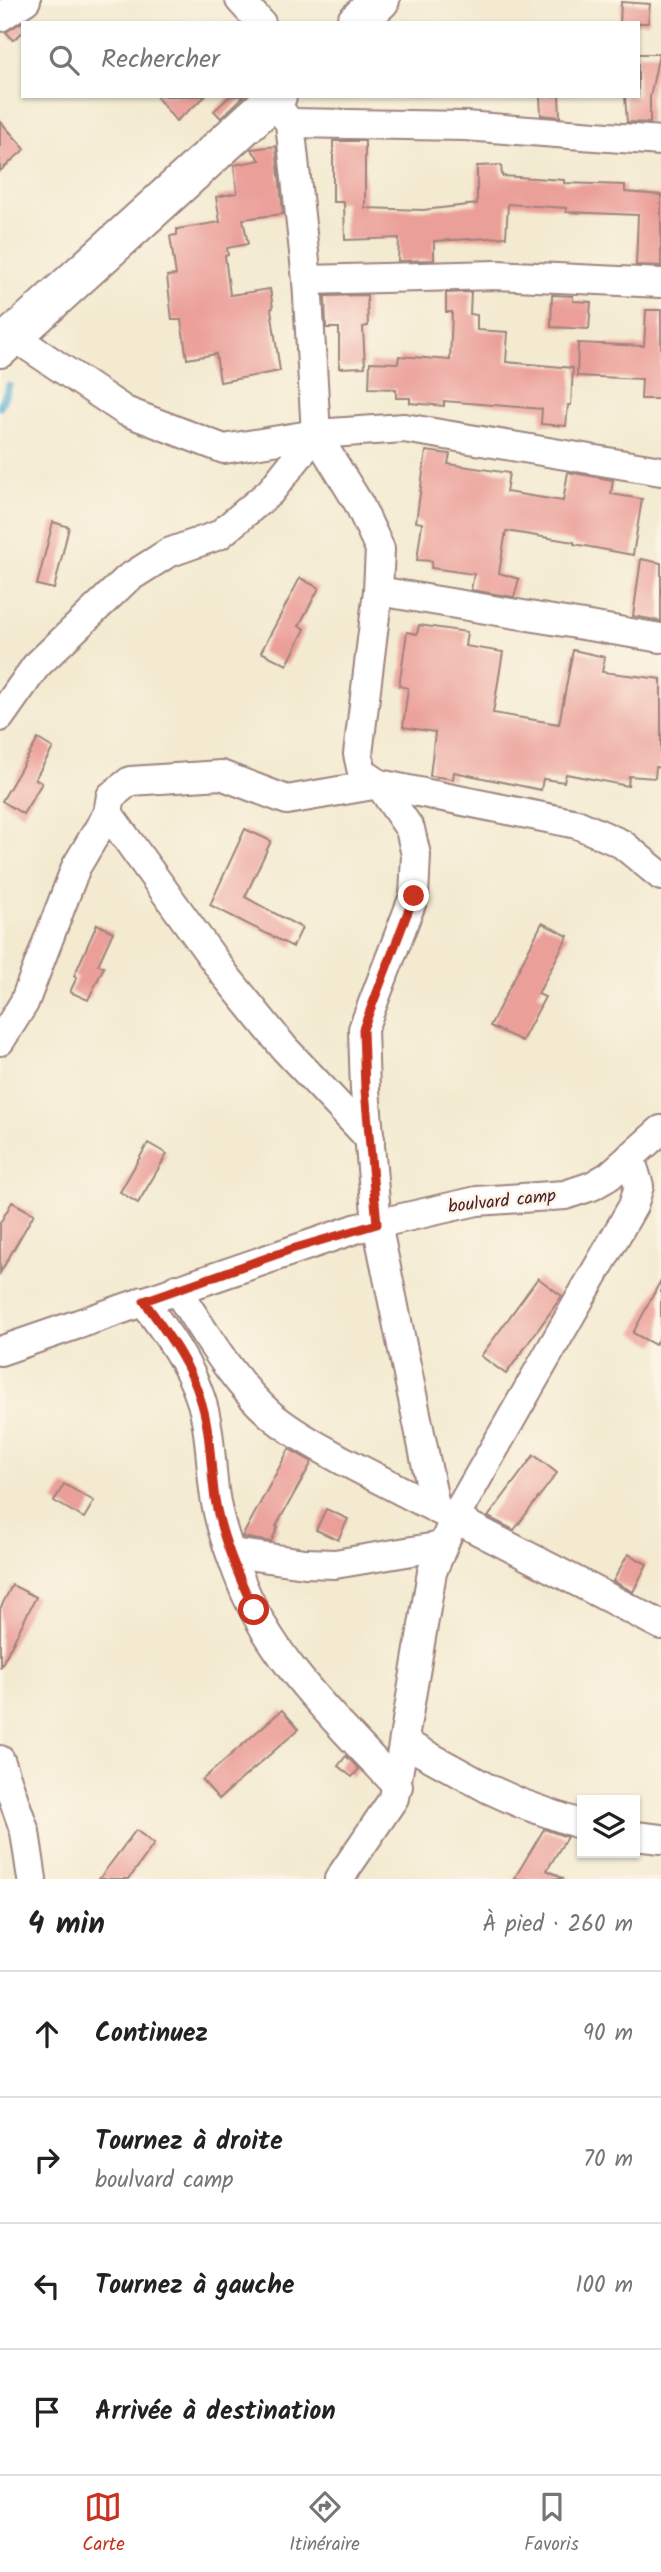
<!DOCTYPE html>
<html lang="fr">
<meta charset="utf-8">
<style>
:root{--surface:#fff;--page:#f2f2f2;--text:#222;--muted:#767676;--line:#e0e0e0;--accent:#c8321e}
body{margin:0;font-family:Kalam,sans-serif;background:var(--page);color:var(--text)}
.controls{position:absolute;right:21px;bottom:21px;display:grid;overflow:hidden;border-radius:0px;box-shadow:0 2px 5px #0004}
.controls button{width:63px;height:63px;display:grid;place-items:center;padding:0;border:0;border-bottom:2px solid var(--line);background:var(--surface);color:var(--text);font:35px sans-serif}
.stop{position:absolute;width:21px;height:21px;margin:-16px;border:5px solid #c8321e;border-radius:50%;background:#fff}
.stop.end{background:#c8321e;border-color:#fff;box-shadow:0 2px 7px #0008}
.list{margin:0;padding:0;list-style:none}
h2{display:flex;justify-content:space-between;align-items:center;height:91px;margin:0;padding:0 28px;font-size:30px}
h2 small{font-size:23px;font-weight:400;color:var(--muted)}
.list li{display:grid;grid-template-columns:46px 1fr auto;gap:21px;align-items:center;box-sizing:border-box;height:126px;padding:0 28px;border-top:2px solid var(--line)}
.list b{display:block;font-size:26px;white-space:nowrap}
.list p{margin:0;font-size:23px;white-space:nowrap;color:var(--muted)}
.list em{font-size:23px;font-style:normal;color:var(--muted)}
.icon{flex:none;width:38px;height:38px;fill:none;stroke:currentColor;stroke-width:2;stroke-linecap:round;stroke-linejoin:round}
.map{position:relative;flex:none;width:661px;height:1879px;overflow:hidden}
.search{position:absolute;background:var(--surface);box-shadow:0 2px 5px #0004;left:21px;right:21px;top:21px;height:77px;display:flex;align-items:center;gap:18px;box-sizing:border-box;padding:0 24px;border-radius:0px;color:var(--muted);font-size:26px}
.sheet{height:595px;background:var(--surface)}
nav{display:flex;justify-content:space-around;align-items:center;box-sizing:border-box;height:98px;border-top:2px solid var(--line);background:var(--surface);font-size:19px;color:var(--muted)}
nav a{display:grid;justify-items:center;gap:4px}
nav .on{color:var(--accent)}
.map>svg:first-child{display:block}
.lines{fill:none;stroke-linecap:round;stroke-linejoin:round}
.stream{stroke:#56aed3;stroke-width:7}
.building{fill:#eb9f99}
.minor-casing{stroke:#9e847e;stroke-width:32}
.secondary-casing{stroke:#9e847e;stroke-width:42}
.minor{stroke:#fff;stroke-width:28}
.secondary{stroke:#fff;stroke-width:38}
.route{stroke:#c8321e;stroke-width:9}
.labels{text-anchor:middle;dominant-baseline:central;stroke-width:5;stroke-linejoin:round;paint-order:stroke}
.street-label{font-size:18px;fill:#4a1f2b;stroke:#fcf5e5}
</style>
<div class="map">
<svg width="661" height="1879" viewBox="0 0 661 1879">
<rect width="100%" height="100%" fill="#fcf5e5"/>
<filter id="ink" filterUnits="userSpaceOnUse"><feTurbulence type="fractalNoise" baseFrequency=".0143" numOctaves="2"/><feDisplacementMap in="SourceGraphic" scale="14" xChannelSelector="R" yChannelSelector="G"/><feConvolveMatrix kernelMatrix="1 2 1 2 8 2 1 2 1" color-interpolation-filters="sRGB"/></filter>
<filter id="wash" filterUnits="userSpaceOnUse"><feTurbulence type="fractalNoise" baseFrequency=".00686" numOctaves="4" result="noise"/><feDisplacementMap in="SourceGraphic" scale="28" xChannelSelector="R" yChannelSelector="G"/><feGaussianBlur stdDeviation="1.57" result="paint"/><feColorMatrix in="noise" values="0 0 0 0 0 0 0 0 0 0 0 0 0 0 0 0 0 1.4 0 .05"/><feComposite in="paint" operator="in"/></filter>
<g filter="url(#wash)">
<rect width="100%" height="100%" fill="#f3ead0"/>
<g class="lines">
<!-- stream -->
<path class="stream" d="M 0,407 L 9,386"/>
</g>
<g id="blocks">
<!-- building -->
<g class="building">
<path d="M 621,2 L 650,4 L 648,23 L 620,23 Z"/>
<path d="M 27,19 L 30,23 L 23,23 L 23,32 L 13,40 L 6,32 Z"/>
<path d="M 638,54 L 659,54 L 650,97 L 650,123 L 627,122 L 625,96 L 638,96 Z"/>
<path d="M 156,96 L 206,96 L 176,121 Z"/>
<path d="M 230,96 L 244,96 L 221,118 L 214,111 Z"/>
<path d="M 540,96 L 559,96 L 560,117 L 541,115 Z"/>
<path d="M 0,121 L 25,149 L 0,171 Z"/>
<path d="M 333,141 L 365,141 L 365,208 L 423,210 L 477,204 L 477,166 L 501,165 L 502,176 L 564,180 L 564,183 L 625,185 L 625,192 L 661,195 L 661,266 L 636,265 L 638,215 L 566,212 L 566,208 L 508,204 L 506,237 L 434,241 L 434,260 L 398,261 L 399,238 L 345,240 L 344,202 L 333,202 Z"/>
<path d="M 276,146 L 283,214 L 243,219 L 248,244 L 227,248 L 228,255 L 225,256 L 230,295 L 270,289 L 273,308 L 271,309 L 280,371 L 220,382 L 216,354 L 187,359 L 181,320 L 172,320 L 167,276 L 176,275 L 170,236 L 177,235 L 177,229 L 220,222 L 216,197 L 237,193 L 234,165 L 260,160 L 251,149 Z"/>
<path d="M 471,292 L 470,314 L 477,315 L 477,330 L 508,332 L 506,362 L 573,368 L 571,405 L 568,405 L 566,426 L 541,424 L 542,409 L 444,401 L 444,406 L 410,403 L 410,398 L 396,398 L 396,389 L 369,388 L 370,362 L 398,363 L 399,356 L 450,360 L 452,312 L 446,312 L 446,293 Z"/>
<path d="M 367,295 L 368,326 L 363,327 L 365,367 L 339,368 L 339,328 L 326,328 L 325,296 Z"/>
<path d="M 552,295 L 573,296 L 573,301 L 591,302 L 589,329 L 551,327 Z"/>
<path d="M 646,310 L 661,310 L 661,399 L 641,399 L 642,379 L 577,376 L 578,343 L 644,346 Z"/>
<path d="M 426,451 L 450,454 L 448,464 L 509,473 L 506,492 L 563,501 L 568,472 L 613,480 L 611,494 L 642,499 L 633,555 L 574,544 L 574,542 L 506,531 L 499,573 L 519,579 L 514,597 L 471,590 L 474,574 L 431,568 L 432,561 L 417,560 L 422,523 L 416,522 Z"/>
<path d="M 53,522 L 69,527 L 54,589 L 37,585 Z"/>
<path d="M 641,559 L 661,563 L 661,621 L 633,616 Z"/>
<path d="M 300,578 L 319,588 L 299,626 L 305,629 L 287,665 L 261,652 Z"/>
<path d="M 419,625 L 467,632 L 465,646 L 503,652 L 493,713 L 559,724 L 573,650 L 605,657 L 602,672 L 661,679 L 661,768 L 656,767 L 655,778 L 629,776 L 628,786 L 566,774 L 564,782 L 543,779 L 541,790 L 454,772 L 453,779 L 430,776 L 435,732 L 403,727 L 408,688 L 399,686 L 407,632 L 417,634 Z"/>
<path d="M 38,739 L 53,748 L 35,779 L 42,783 L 23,814 L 2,801 Z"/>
<path d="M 245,829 L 271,841 L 245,897 L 302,928 L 293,947 L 210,905 Z"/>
<path d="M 542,923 L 568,936 L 538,994 L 545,997 L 522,1041 L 490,1026 Z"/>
<path d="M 97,924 L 113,932 L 98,965 L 104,967 L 88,1000 L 70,992 L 77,977 L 74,976 Z"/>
<path d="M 148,1143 L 167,1154 L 138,1203 L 120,1192 Z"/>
<path d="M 12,1202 L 34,1214 L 0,1273 L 0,1223 Z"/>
<path d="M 538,1278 L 562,1296 L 506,1374 L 481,1356 Z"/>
<path d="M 661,1280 L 661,1334 L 655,1345 L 633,1333 Z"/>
<path d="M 289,1449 L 312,1462 L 276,1526 L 278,1527 L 271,1542 L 242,1537 Z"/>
<path d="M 534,1455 L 557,1473 L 514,1530 L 488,1517 Z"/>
<path d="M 64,1484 L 94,1501 L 84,1518 L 54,1501 Z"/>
<path d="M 326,1509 L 348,1519 L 338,1540 L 316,1530 Z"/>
<path d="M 628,1554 L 647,1564 L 633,1592 L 613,1581 Z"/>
<path d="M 12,1585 L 36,1597 L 0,1668 L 0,1609 Z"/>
<path d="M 282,1710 L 299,1729 L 219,1799 L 202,1780 Z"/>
<path d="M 346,1756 L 359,1769 L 352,1777 L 338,1766 Z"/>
<path d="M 544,1829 L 567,1837 L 547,1870 L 564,1879 L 514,1879 Z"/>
<path d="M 136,1830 L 154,1844 L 129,1879 L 99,1879 Z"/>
</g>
</g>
</g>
<g filter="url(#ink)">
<use href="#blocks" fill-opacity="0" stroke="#9e847e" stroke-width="2"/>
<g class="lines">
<!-- minor casing -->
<g class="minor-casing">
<g id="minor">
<path d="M 240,0 L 261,23"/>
<path d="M 0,17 L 26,0"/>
<path d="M 272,100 L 290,123 L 307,280 L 316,434 L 359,504 L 380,549 L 378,591 L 358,754 L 362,772 L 379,784 L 410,829 L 416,855 L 414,896 L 363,1029 L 365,1090 L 377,1224 L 435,1506"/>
<path d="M 290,123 L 465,126 L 661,141"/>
<path d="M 307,280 L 497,275 L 661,283"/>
<path d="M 13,336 L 125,411 L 224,449 L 316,434 L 404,428 L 661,471"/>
<path d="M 378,591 L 661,638"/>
<path d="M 0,717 L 36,666 L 127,579 L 168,553 L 219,535 L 270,492 L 316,434"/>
<path d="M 108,813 L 225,975 L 285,1049 L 370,1139"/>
<path d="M 0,1041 L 24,1003 L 76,867 L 108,813 L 111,796 L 130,781 L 221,775 L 287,800 L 379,784 L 577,824 L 622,844 L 661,876"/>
<path d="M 176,1289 C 205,1332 232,1381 271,1415 C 292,1433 316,1445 340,1459 L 661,1625"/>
<path d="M 143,1301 C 165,1331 188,1361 200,1397 C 211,1428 210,1465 215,1497 C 219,1523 229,1550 238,1574 C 267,1656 339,1724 398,1786"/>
<path d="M 0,1351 L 358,1228 L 477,1201 L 565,1195 L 592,1186 L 609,1176 L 661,1130"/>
<path d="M 232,1553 L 305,1563 L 335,1564 L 442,1546"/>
<path d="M 405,1743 L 489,1789 L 520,1803 L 582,1825"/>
<path d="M 0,1760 L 25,1832 L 32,1879"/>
<path d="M 635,1836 L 661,1839"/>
<path d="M 339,1879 L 394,1798 L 432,1572 L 455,1517 L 633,1206 L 639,1186 L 630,1157"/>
</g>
</g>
<!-- secondary casing -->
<g class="secondary-casing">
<g id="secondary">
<path d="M 356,23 L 380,0"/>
<path d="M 0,348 L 277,96"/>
</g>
</g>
<!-- minor -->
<use href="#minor" class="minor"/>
<!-- secondary -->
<use href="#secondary" class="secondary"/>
</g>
</g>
<g class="lines" filter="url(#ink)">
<!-- route -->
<path class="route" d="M 254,1610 C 238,1575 221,1536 215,1499 C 210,1466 211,1429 200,1398 C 189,1361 165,1331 144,1301 L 292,1249 L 377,1224 L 365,1090 L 363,1029 L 414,896"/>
</g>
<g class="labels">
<!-- street labels -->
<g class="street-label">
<text transform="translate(502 1202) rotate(-6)">boulvard camp</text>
</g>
</g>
</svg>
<div class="controls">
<button><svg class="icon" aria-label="layers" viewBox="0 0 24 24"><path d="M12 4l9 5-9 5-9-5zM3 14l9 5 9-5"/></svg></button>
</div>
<div class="stop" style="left:254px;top:1610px"></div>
<div class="stop end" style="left:414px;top:896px"></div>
<div class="search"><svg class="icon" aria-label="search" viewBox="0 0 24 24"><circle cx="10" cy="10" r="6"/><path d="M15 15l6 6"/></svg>Rechercher</div>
</div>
<section class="sheet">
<h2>4 min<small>À pied · 260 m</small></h2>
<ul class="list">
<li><svg class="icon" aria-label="ahead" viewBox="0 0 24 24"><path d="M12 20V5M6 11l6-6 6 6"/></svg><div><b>Continuez</b></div><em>90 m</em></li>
<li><svg class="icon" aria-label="right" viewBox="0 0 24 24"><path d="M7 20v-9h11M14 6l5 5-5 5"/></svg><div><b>Tournez à droite</b><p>boulvard camp</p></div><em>70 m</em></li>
<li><svg class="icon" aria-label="left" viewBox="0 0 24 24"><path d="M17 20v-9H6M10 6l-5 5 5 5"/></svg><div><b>Tournez à gauche</b></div><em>100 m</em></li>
<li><svg class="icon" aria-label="arrive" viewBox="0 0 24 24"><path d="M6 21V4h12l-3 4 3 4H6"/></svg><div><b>Arrivée à destination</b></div></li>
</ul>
</section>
<nav>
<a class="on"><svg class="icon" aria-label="map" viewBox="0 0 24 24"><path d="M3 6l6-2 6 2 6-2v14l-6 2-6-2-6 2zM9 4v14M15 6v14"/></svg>Carte</a>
<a><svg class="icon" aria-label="directions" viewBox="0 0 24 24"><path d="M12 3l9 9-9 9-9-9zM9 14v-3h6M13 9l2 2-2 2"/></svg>Itinéraire</a>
<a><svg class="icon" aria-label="saved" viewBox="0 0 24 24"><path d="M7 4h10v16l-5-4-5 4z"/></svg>Favoris</a>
</nav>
